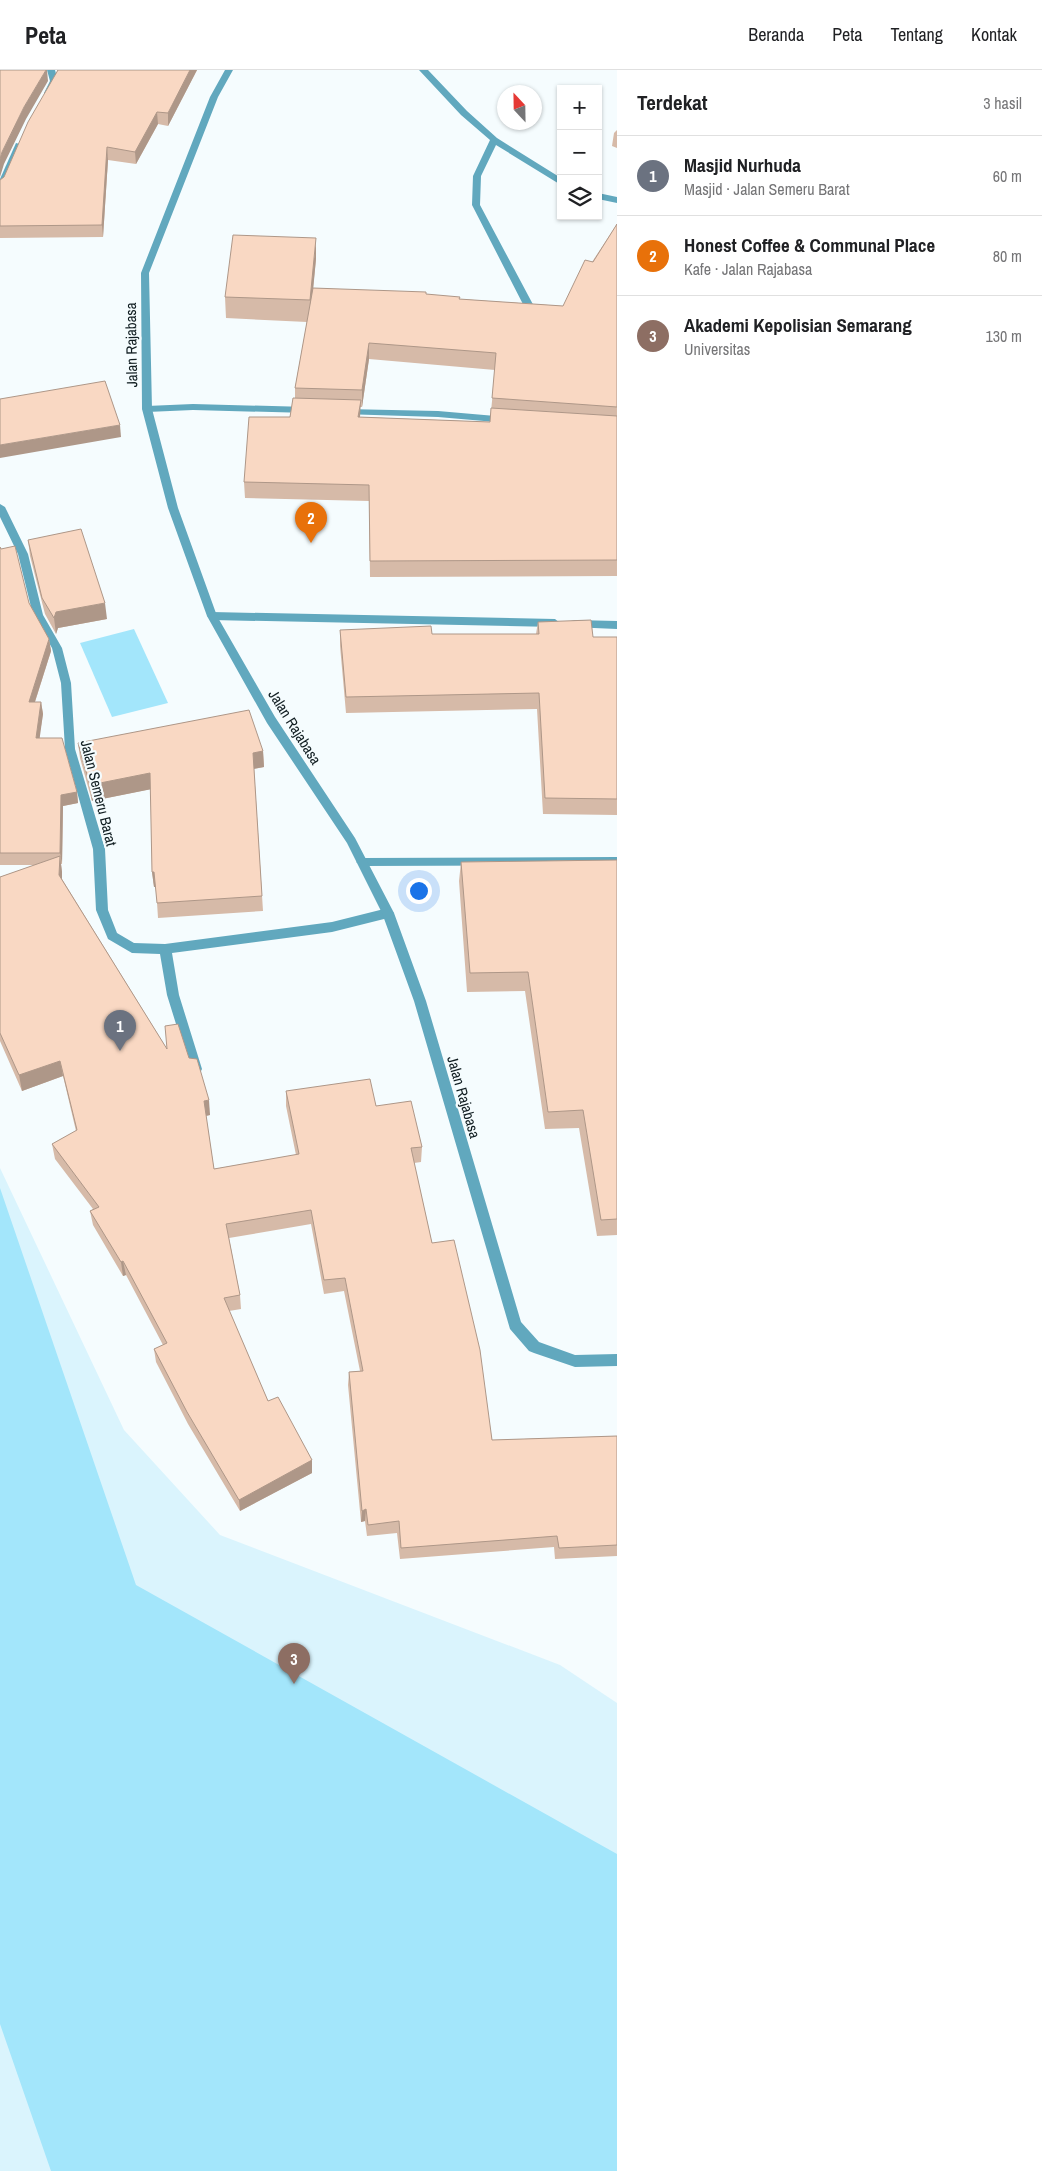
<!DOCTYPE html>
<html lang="id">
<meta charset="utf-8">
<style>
:root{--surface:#fff;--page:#f6f6f6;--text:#202124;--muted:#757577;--line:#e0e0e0;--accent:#0b8043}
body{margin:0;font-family:"Archivo Narrow",sans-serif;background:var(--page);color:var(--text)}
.controls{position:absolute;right:15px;top:15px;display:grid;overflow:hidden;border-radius:0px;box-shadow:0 1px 4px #0004}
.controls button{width:45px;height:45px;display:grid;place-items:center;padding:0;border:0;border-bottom:1px solid var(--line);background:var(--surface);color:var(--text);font:25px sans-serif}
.compass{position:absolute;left:497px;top:15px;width:45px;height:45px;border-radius:50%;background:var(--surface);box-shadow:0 1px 4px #0004;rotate:338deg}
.you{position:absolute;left:418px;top:820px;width:18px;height:18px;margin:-12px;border:4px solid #fff;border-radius:50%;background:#1a73e8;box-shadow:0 0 0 8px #1a73e833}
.badge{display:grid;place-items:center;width:32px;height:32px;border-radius:50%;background:var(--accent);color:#fff;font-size:16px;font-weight:700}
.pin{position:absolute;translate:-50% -41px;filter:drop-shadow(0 1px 2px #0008)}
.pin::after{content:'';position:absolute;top:26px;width:18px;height:15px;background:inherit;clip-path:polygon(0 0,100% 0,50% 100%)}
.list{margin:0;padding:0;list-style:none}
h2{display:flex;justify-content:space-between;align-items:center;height:65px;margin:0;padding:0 20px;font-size:21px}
h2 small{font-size:16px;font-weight:400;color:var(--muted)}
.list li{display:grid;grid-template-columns:32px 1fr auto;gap:15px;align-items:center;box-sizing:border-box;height:80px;padding:0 20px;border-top:1px solid var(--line)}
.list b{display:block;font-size:19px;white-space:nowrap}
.list p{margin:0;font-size:16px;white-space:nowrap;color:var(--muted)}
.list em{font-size:16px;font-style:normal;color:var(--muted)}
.icon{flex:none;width:28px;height:28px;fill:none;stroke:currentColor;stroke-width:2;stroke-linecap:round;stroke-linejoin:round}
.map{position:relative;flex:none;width:617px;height:2101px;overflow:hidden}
header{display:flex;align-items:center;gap:30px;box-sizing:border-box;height:70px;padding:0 25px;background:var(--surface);border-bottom:1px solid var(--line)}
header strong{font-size:24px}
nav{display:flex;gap:28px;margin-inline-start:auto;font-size:18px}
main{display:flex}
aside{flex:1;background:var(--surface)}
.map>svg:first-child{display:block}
.built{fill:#daf4fd}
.green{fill:#a3e6fb}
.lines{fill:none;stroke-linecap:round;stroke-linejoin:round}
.minor{fill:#61a8be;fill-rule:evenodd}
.tertiary{fill:#61a8be;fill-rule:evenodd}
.wall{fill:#d6baa8;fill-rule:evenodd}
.shaded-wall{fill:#ae9788}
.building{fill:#f9d8c3;stroke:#ae9788}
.labels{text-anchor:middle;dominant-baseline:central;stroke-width:4.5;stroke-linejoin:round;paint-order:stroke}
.street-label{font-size:15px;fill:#101d21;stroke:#f5fcfe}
</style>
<header>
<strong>Peta</strong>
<nav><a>Beranda</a><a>Peta</a><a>Tentang</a><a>Kontak</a></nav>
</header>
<main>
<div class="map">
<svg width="617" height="2101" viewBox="0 0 617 2101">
<rect width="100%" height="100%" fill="#f5fcfe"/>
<!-- built -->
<path class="built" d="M 0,1098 L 124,1360 L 220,1465 L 560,1595 L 617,1633 L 617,2101 L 0,2101 Z"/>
<!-- green -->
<g class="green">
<path d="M 134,559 L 168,633 L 112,647 L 80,573 Z"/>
<path d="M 0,1118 L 136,1515 L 617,1784 L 617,2101 L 51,2101 L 0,1954 Z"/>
</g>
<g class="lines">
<!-- minor -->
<g class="minor">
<path d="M 47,0 L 55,0 L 58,11 L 51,25 L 48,25 L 44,23 L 50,11 Z"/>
<path d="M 419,0 L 428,0 L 467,41 L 497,68 L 561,108 L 561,115 L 496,75 L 481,106 L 480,135 L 537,242 L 535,244 L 529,244 L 527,242 L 472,135 L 473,106 L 490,70 L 461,45 Z"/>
<path d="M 16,73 L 23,75 L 4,119 L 0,122 L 0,109 Z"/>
<path d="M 598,123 L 617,127 L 617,133 L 598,129 Z"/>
<path d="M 193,334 L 308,337 L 313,340 L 308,343 L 193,340 L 147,342 L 142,339 L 147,336 Z"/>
<path d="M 345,339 L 438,341 L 507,347 L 512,350 L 507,353 L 438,347 L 342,344 L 340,342 Z"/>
<path d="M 0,434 L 5,437 L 28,484 L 43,545 L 62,578 L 71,613 L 75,679 L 105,779 L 108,840 L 117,863 L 134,873 L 165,874 L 332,852 L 388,838 L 394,843 L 388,848 L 332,862 L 172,883 L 179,925 L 202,999 L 200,1003 L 192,1003 L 190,999 L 167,925 L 160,884 L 132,883 L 108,869 L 96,840 L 93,779 L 65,679 L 61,613 L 52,578 L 33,545 L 18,484 L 0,447 Z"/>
<path d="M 212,542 L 555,549 L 560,553 L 555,557 L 212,550 L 207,546 Z"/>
<path d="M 575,550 L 617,551 L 617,559 L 571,557 L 571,551 Z"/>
<path d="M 617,787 L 617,795 L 362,796 L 356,792 L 362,788 Z"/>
</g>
<!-- tertiary -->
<path class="tertiary" d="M 225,0 L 233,0 L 218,27 L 149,203 L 152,339 L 178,438 L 217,546 L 275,647 L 355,768 L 394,843 L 426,931 L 521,1252 L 539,1272 L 575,1285 L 617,1284 L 617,1296 L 575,1297 L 534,1283 L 529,1281 L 510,1259 L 414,931 L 382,843 L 347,773 L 267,653 L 207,546 L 168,438 L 142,339 L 141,203 L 210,27 Z"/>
</g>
<!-- wall -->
<g class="wall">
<path d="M 57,0 L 197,0 L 168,56 L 158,54 L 136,94 L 108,90 L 103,167 L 0,168 L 0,110 L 4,107 L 57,2 Z"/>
<path d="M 617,60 L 617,78 L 612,76 L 614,63 Z"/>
<path d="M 617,154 L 617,506 L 370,507 L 369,431 L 245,428 L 244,412 L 290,347 L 295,328 L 295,318 L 307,252 L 226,248 L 225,227 L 316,189 L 313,218 L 426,224 L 460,229 L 563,236 ZM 369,289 L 495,300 L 490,352 L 360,347 L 360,337 L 362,337 Z"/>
<path d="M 28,470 L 107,549 L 58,558 L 56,564 L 45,544 L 30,486 Z"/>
<path d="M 0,477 L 29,533 L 49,569 L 51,581 L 35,632 L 41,632 L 43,644 L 39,668 L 77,722 L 78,733 L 63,736 L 62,794 L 61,794 L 62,802 L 62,809 L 167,979 L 189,988 L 210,1045 L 206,1046 L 214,1099 L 296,1085 L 286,1036 L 286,1021 L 376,1036 L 422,1077 L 421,1092 L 414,1093 L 432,1173 L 492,1370 L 617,1366 L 617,1486 L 555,1489 L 554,1477 L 400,1489 L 397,1463 L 367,1466 L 365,1451 L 361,1452 L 348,1315 L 349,1302 L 360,1301 L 344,1221 L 324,1224 L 311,1154 L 229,1168 L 240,1225 L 241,1239 L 229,1241 L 268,1331 L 312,1390 L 312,1403 L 240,1441 L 188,1354 L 156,1292 L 154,1279 L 163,1275 L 126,1205 L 123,1206 L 93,1155 L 90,1141 L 93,1139 L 55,1089 L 52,1074 L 76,1061 L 63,1006 L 22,1021 L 0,971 L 0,807 L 35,795 L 0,795 Z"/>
<path d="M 538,552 L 593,567 L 617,567 L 617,745 L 543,744 L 537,639 L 346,643 L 340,576 L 340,560 L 432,564 L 536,564 Z"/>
<path d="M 78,673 L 263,681 L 264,697 L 254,699 L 263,841 L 158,848 L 156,817 L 154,817 L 152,802 L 151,719 L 92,731 L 80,688 Z"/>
<path d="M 617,790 L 617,1165 L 597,1166 L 579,1058 L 545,1059 L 525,921 L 467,922 L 459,811 L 461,792 Z"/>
</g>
<!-- shaded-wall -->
<g class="shaded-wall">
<path d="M 46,0 L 47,0 L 48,11 L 26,49 L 4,94 L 0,107 L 0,89 L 2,82 L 24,37 Z"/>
<path d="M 190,0 L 197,0 L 168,56 L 168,43 Z"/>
<path d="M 157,42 L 158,54 L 136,94 L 135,82 Z"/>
<path d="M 107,77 L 108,90 L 103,167 L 102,155 Z"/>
<path d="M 316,168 L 316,189 L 310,252 L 310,230 Z"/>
<path d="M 369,273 L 369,289 L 362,337 L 362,320 Z"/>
<path d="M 361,330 L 360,347 L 358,347 Z"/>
<path d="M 120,355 L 121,367 L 0,388 L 0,375 Z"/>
<path d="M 105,533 L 107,549 L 58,558 L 56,564 L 54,548 L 56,542 Z"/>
<path d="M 49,569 L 51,581 L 31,644 L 29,632 Z"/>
<path d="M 41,632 L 43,644 L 38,680 L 36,668 Z"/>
<path d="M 263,681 L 264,697 L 253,699 L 253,683 Z"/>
<path d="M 150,703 L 152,719 L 92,731 L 90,715 Z"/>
<path d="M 77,722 L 78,733 L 63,736 L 62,794 L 60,783 L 61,725 Z"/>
<path d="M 60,786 L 62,802 L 62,821 L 59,805 Z"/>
<path d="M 152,802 L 154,802 L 156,817 L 154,817 Z"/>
<path d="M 60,991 L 63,1006 L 22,1021 L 19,1005 Z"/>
<path d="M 209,1030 L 210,1045 L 205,1046 L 204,1031 Z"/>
<path d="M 123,1191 L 126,1205 L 123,1206 L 121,1192 Z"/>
<path d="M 312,1390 L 312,1403 L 240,1441 L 239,1430 Z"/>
<path d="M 366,1439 L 365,1451 L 361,1452 L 362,1441 Z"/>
</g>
<!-- building -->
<g class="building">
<path d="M 0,0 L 46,0 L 24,37 L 2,82 L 0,89 Z"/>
<path d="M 58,0 L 190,0 L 168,43 L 157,42 L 135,82 L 107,77 L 102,155 L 0,156 L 0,110 L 4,107 L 28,52 Z"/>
<path d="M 617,154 L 617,337 L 492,328 L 496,283 L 369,273 L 362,320 L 295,318 L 313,218 L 426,222 L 426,224 L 460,227 L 459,229 L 563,236 L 585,190 L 593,192 Z"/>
<path d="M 233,165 L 316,168 L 310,230 L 225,227 Z"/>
<path d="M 105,311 L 120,355 L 0,375 L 0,329 Z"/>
<path d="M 293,328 L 361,330 L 358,347 L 490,352 L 491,338 L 617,346 L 617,490 L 370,491 L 369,415 L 244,412 L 249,347 L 290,347 Z"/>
<path d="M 81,459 L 105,533 L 56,542 L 54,548 L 42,528 L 28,470 Z"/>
<path d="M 15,476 L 29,533 L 49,569 L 29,632 L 41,632 L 36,668 L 62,668 L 77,722 L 61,725 L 60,783 L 0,783 L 0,477 L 1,479 Z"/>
<path d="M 591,550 L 593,567 L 617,567 L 617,729 L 545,728 L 539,623 L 346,627 L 340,560 L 431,556 L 432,564 L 539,564 L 538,552 Z"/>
<path d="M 249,640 L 263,681 L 253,683 L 262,826 L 157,833 L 154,802 L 152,802 L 150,703 L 90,715 L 78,673 Z"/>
<path d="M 60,786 L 59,805 L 167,979 L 165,956 L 178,954 L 189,988 L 197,989 L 209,1030 L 204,1031 L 214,1099 L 299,1084 L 286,1021 L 370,1009 L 376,1036 L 411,1031 L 422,1077 L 411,1078 L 432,1173 L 454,1170 L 480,1280 L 492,1370 L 617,1366 L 617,1475 L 559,1478 L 557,1466 L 401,1478 L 399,1451 L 368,1455 L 366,1439 L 362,1441 L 349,1302 L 363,1301 L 345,1208 L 324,1210 L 311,1140 L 226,1154 L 240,1225 L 224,1228 L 268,1331 L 278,1327 L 312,1390 L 239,1430 L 187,1342 L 154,1279 L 167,1273 L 123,1191 L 121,1192 L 90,1141 L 99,1137 L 52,1074 L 77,1060 L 60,991 L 19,1005 L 0,963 L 0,807 Z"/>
<path d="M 617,790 L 617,1149 L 601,1150 L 583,1040 L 548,1042 L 528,902 L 470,903 L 461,792 Z"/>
</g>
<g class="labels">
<!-- street labels -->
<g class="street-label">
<text transform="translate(131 275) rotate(-91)">Jalan Rajabasa</text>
<text transform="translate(295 657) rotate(58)">Jalan Rajabasa</text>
<text transform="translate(99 723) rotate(76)">Jalan Semeru Barat</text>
<text transform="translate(464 1027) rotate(74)">Jalan Rajabasa</text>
</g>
</g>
</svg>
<div class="controls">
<button>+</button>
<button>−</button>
<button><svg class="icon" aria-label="layers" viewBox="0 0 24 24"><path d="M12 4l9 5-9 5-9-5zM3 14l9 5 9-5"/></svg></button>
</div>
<svg class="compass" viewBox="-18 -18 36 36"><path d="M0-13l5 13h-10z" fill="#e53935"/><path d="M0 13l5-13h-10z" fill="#757577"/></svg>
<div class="you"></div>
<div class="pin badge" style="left:120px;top:981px;background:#6b7280">1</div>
<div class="pin badge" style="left:311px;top:473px;background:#e8710a">2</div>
<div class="pin badge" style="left:294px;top:1614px;background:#8d6e63">3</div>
</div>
<aside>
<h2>Terdekat<small>3 hasil</small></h2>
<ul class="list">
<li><span class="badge" style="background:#6b7280">1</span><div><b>Masjid Nurhuda</b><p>Masjid · Jalan Semeru Barat</p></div><em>60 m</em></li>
<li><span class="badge" style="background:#e8710a">2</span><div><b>Honest Coffee &amp; Communal Place</b><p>Kafe · Jalan Rajabasa</p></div><em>80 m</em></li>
<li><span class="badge" style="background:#8d6e63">3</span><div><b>Akademi Kepolisian Semarang</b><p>Universitas</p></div><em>130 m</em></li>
</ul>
</aside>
</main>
